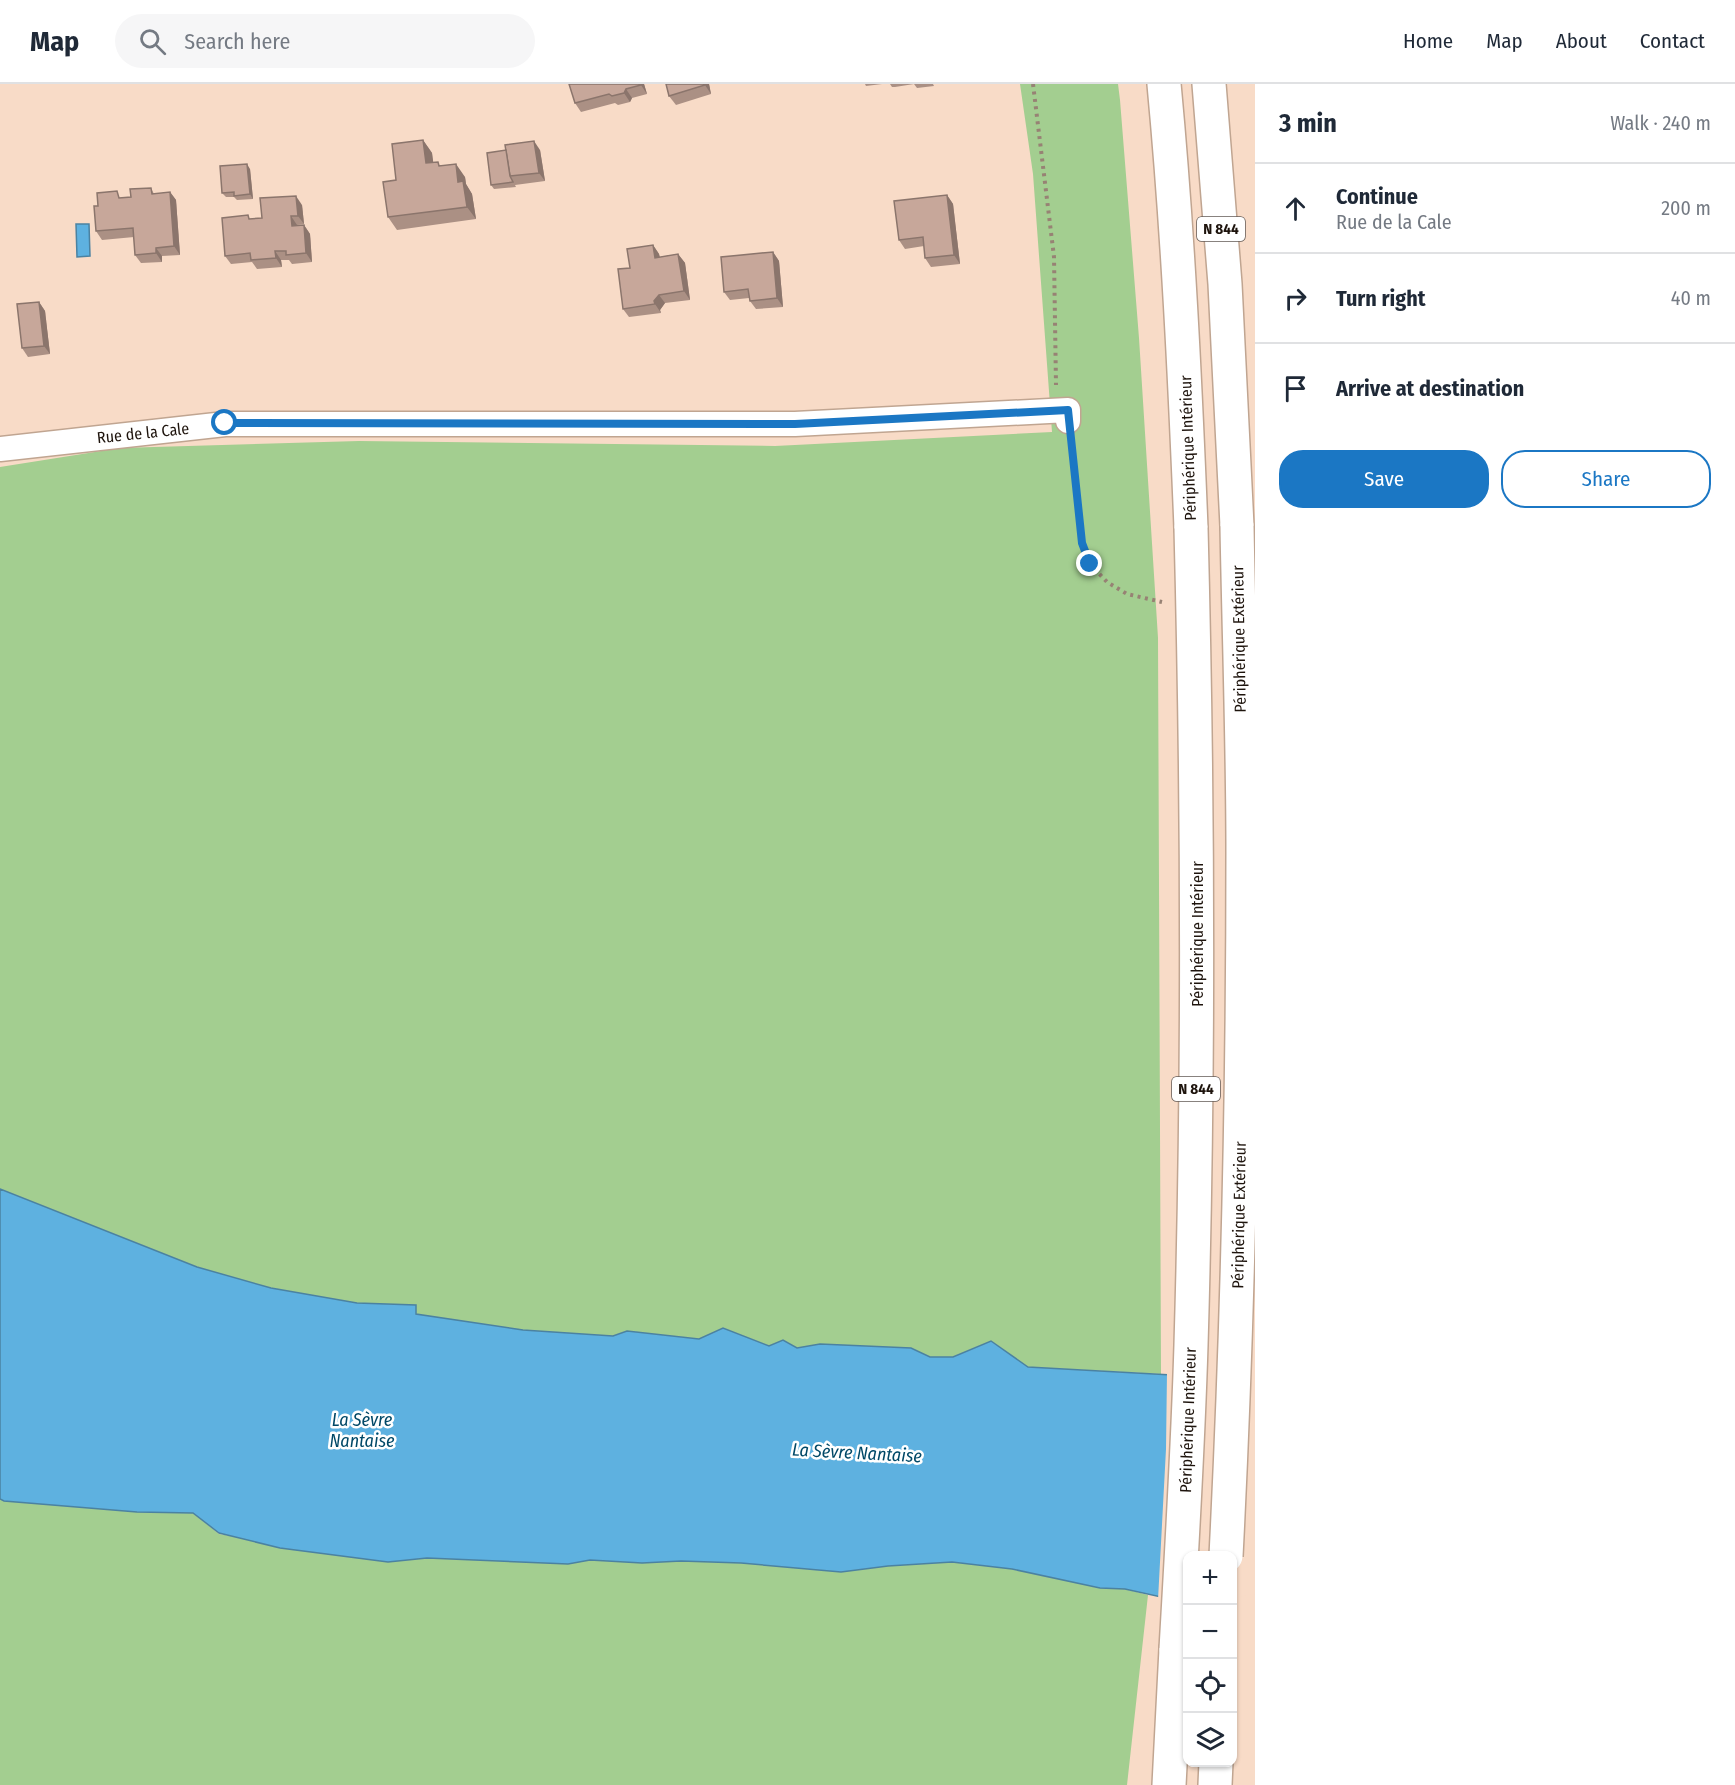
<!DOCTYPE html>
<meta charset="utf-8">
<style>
:root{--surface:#fff;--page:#f6f6f7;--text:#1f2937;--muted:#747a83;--line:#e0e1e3;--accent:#1b77c4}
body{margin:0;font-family:"Fira Sans Condensed",sans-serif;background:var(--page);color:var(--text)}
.controls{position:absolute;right:18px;bottom:18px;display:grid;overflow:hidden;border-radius:12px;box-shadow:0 2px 4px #0004}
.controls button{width:54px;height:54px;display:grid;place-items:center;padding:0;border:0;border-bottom:2px solid var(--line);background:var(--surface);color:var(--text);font:30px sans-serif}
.stop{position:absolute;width:18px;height:18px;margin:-14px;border:4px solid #1b77c4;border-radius:50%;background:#fff}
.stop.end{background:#1b77c4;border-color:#fff;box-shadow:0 2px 6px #0008}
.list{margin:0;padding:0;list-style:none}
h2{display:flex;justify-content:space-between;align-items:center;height:78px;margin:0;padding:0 24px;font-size:26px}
h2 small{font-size:20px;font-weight:400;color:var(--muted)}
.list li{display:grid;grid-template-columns:39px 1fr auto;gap:18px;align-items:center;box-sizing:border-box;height:90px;padding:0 24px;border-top:2px solid var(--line)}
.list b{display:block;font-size:22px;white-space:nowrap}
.list p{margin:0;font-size:20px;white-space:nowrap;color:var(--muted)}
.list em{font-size:20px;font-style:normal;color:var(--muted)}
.actions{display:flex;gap:12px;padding:18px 24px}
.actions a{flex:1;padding:14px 0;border:2px solid var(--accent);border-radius:24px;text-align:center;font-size:21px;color:var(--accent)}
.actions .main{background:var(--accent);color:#fff}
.icon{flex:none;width:33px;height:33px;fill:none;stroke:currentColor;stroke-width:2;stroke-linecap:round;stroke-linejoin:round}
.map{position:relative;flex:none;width:1255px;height:1701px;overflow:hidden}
header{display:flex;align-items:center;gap:36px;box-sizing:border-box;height:84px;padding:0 30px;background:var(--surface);border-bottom:2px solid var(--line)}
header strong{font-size:28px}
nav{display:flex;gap:33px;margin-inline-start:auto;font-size:21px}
.search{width:420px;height:54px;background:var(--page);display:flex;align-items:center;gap:15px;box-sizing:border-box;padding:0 21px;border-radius:33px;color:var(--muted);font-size:22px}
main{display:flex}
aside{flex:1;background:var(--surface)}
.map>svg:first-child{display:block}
.green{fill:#a3ce90}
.water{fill:#5eb1e0;stroke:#4b82a1;stroke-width:1.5}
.pier{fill:#f8dbc7}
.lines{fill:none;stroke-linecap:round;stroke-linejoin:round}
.minor-casing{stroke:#c0a591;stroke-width:27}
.trunk-casing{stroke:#c0a591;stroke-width:36}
.path{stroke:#978274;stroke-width:4;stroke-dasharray:3 4.5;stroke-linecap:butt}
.minor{stroke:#fff;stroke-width:24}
.trunk{stroke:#fff;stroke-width:33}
.trunk-bridge-casing{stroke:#c0a591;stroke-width:36;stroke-linecap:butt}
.trunk-bridge{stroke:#fff;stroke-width:33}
.wall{fill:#ab9084}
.shaded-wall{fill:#8b756c}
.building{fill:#c7a79a;stroke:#8b756c;stroke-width:1.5}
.route{stroke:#1b77c4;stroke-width:8}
.labels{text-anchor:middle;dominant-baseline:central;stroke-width:5;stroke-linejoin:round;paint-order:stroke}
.shield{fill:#fff;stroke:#625a56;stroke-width:1.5}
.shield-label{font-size:15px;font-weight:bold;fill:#1e140d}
.street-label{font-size:16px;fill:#1e140d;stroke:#fff}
.water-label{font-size:18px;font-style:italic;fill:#004867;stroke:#fff}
</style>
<header>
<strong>Map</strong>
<div class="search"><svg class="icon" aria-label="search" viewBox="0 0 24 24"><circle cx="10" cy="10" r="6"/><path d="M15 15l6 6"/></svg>Search here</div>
<nav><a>Home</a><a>Map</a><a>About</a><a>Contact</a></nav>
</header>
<main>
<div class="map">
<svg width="1255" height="1701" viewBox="0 0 1255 1701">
<rect width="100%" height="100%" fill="#f8dbc7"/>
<!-- green -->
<g class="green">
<path d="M 1020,0 L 1118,0 L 1120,16 L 1139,254 L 1158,554 L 1161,1290 L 1028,1283 L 991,1257 L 953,1273 L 930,1273 L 910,1264 L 820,1260 L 797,1264 L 783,1256 L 769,1262 L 723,1244 L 700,1255 L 627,1247 L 613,1252 L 523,1246 L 416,1230 L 416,1221 L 357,1219 L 271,1204 L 197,1183 L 0,1105 L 0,383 L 120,364 L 359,357 L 775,362 L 1052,348 L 1033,90 Z"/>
<path d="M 0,1415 L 5,1417 L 137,1428 L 193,1429 L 219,1450 L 388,1478 L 427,1474 L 568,1480 L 590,1476 L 642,1479 L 681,1477 L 741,1479 L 841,1488 L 888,1482 L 952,1478 L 1012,1485 L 1100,1504 L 1125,1505 L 1148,1511 L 1127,1701 L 0,1701 Z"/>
</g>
<!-- water -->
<g class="water">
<path d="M 76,140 L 89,140 L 90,172 L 77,173 Z"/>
<path d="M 0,1105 L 197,1183 L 271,1204 L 357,1219 L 416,1221 L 416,1230 L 523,1246 L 613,1252 L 627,1247 L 699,1255 L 723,1244 L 769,1262 L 783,1256 L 797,1264 L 820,1260 L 911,1264 L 930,1273 L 953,1273 L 991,1257 L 1028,1283 L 1208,1293 L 1255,1283 L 1232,1472 L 1188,1472 L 1161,1513 L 1125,1505 L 1100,1504 L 1012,1485 L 952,1478 L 888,1482 L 841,1488 L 741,1479 L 681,1477 L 642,1479 L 590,1476 L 568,1480 L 427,1474 L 388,1478 L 280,1464 L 219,1449 L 193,1429 L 137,1428 L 4,1417 L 0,1415 Z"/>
</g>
<!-- pier -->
<path class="pier" d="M 1244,1274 L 1255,1279 L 1255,1510 L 1232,1514 L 1232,1472 L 1188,1472 L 1188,1518 L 1158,1516 L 1166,1365 L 1167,1288 L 1207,1290 Z"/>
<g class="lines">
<!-- minor casing -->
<g class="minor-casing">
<path id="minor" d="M 0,365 L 225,340 L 795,340 L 1068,326 L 1068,337"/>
</g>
<!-- trunk casing -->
<g class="trunk-casing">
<g id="trunk">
<path d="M 1164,0 C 1178,148 1185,296 1191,444"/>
<path d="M 1209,0 L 1225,200 L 1237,442"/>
<path d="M 1169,1701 L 1176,1565"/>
<path d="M 1215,1701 L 1216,1678"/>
</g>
</g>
<!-- path -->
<g class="path">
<path d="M 1033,0 L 1054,173 L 1056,301"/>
<path d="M 1071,361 L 1082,459 L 1090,480 L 1107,498 L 1127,510 L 1162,518"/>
</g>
<!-- minor -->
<use href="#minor" class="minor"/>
<!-- trunk -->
<use href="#trunk" class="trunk"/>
<!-- trunk-bridge casing -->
<g class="trunk-bridge-casing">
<g id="trunk-bridge">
<path d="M 1226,1472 C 1238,1237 1243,1003 1243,768 C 1243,659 1239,551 1237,442"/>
<path d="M 1176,1565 C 1182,1463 1188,1362 1191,1261 C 1199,989 1198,717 1191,444"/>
</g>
</g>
<!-- trunk-bridge -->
<use href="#trunk-bridge" class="trunk-bridge"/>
</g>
<!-- wall -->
<g class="wall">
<path d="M 644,0 L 647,10 L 632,14 L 630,18 L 618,21 L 615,19 L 581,28 L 575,19 Z"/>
<path d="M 666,0 L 709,0 L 711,10 L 676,21 L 669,12 Z"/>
<path d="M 865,0 L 882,0 L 866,2 Z"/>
<path d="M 890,0 L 933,0 L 934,2 L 917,4 L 914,0 L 895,3 L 892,3 Z"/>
<path d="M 423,56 L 432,69 L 433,78 L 465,93 L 466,100 L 472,110 L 476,135 L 397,146 L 388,133 L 396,96 Z"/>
<path d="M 540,66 L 545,97 L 515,101 L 516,103 L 494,105 L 491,101 Z"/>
<path d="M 250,85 L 253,115 L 237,116 L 234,113 L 226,113 L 222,109 Z"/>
<path d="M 151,104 L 154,110 L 170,108 L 176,116 L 180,171 L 162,172 L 162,178 L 141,179 L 135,171 L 134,153 L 102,156 L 96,147 L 98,122 L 122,114 L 131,113 Z"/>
<path d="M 947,111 L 953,120 L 960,180 L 931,183 L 925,174 L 924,162 L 905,165 L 899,156 Z"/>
<path d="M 302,121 L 304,140 L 297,141 L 304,141 L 310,150 L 312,178 L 292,180 L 289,176 L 281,176 L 282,183 L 257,185 L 252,178 L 231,180 L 225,172 L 262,134 Z"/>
<path d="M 653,161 L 659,170 L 660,173 L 678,170 L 685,179 L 690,216 L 665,219 L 660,226 L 661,229 L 629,233 L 623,225 L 630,184 Z"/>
<path d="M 773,168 L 779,177 L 783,223 L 756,225 L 750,217 L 749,214 L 730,216 L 724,208 Z"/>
<path d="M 39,218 L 45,227 L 50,270 L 28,273 L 22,264 Z"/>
</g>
<!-- shaded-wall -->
<g class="shaded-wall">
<path d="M 641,0 L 644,0 L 647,10 L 641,1 Z"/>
<path d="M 705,0 L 709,0 L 711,10 L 705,1 Z"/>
<path d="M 626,5 L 632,14 L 630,18 L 624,9 Z"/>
<path d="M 423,56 L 432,69 L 435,92 L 426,79 Z"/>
<path d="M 534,57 L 540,66 L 545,97 L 539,89 Z"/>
<path d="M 247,80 L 250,85 L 253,115 L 250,110 Z"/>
<path d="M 456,80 L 465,93 L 466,100 L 472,110 L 476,135 L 467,123 L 458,98 Z"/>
<path d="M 170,108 L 176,116 L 180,171 L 174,162 Z"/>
<path d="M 947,111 L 953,120 L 960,180 L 954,171 Z"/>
<path d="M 296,112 L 302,121 L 304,140 L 298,132 Z"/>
<path d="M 291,132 L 297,141 L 292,142 Z"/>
<path d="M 304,141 L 310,150 L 312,178 L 306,169 Z"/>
<path d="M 653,161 L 659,170 L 661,182 L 655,174 Z"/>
<path d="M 156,164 L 162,172 L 162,178 L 156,169 Z"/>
<path d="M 275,167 L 281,176 L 282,183 L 276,174 Z"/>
<path d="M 773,168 L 779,177 L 783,223 L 777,214 Z"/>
<path d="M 678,170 L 685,179 L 690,216 L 684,207 Z"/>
<path d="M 659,211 L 665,219 L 660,226 L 661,229 L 655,220 L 654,217 Z"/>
<path d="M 39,218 L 45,227 L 50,270 L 44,262 Z"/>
</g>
<!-- building -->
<g class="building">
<path d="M 569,0 L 641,0 L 641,1 L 626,5 L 624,9 L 612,12 L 609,10 L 575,19 Z"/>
<path d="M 666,0 L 705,0 L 705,1 L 669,12 Z"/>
<path d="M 423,56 L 426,79 L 438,78 L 439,82 L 456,80 L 458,98 L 463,97 L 467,123 L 388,133 L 383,98 L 396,96 L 392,60 Z"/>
<path d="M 534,57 L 539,89 L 510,92 L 505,61 Z"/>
<path d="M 506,66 L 510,92 L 513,98 L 491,101 L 487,69 Z"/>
<path d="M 247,80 L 250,110 L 234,112 L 234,108 L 222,109 L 220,82 Z"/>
<path d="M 151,104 L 152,110 L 170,108 L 174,162 L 156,164 L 156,169 L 135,171 L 133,144 L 96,147 L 94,122 L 98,122 L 97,109 L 117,107 L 119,114 L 131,113 L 130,105 Z"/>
<path d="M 947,111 L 954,171 L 925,174 L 923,153 L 899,156 L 894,117 Z"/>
<path d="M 296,112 L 298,132 L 291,132 L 292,142 L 304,141 L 306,169 L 286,171 L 286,167 L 275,167 L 276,174 L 251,176 L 250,169 L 225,172 L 222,134 L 248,131 L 249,135 L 262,134 L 260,114 Z"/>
<path d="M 653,161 L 655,174 L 678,170 L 684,207 L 659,211 L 654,217 L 655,220 L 623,225 L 618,185 L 630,184 L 627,165 Z"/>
<path d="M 773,168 L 777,214 L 750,217 L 748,205 L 724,208 L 721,173 Z"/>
<path d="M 39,218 L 44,262 L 22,264 L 17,220 Z"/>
</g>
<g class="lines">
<!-- route -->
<path class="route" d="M 225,339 L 795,340 L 1068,326 L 1082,459 L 1090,480"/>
</g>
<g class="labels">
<!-- shield labels -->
<g class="shield">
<rect x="1197" y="133" width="48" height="24" rx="4.5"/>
<rect x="1172" y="993" width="48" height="24" rx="4.5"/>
</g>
<g class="shield-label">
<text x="1221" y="145">N 844</text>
<text x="1196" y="1005">N 844</text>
</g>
<!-- street labels -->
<g class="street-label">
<text transform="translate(143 349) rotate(-6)">Rue de la Cale</text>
<text transform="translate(1188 364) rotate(-92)">Périphérique Intérieur</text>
<text transform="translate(1239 555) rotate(-91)">Périphérique Extérieur</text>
<text transform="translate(1197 850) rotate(-90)">Périphérique Intérieur</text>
<text transform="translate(1239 1131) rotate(-89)">Périphérique Extérieur</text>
<text transform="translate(1188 1336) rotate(-88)">Périphérique Intérieur</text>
</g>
<!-- water labels -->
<g class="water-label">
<text x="362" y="1336">La Sèvre<tspan x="362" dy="21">Nantaise</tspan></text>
<text transform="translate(857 1369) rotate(3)">La Sèvre Nantaise</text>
</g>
</g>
</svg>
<div class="controls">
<button>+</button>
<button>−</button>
<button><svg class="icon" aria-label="locate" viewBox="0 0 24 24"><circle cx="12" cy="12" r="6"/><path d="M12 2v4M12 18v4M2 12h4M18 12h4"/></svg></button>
<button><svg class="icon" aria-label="layers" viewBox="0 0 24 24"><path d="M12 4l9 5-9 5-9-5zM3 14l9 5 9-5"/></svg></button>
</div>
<div class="stop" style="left:225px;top:339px"></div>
<div class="stop end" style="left:1090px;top:480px"></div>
</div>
<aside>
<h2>3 min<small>Walk · 240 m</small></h2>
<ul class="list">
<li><svg class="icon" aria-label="ahead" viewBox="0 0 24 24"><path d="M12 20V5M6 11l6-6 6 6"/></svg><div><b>Continue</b><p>Rue de la Cale</p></div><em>200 m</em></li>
<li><svg class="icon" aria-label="right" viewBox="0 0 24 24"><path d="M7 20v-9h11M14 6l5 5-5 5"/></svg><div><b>Turn right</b></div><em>40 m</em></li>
<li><svg class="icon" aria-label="arrive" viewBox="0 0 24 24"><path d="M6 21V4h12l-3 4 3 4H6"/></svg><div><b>Arrive at destination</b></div></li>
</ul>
<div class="actions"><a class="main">Save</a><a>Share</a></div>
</aside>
</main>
